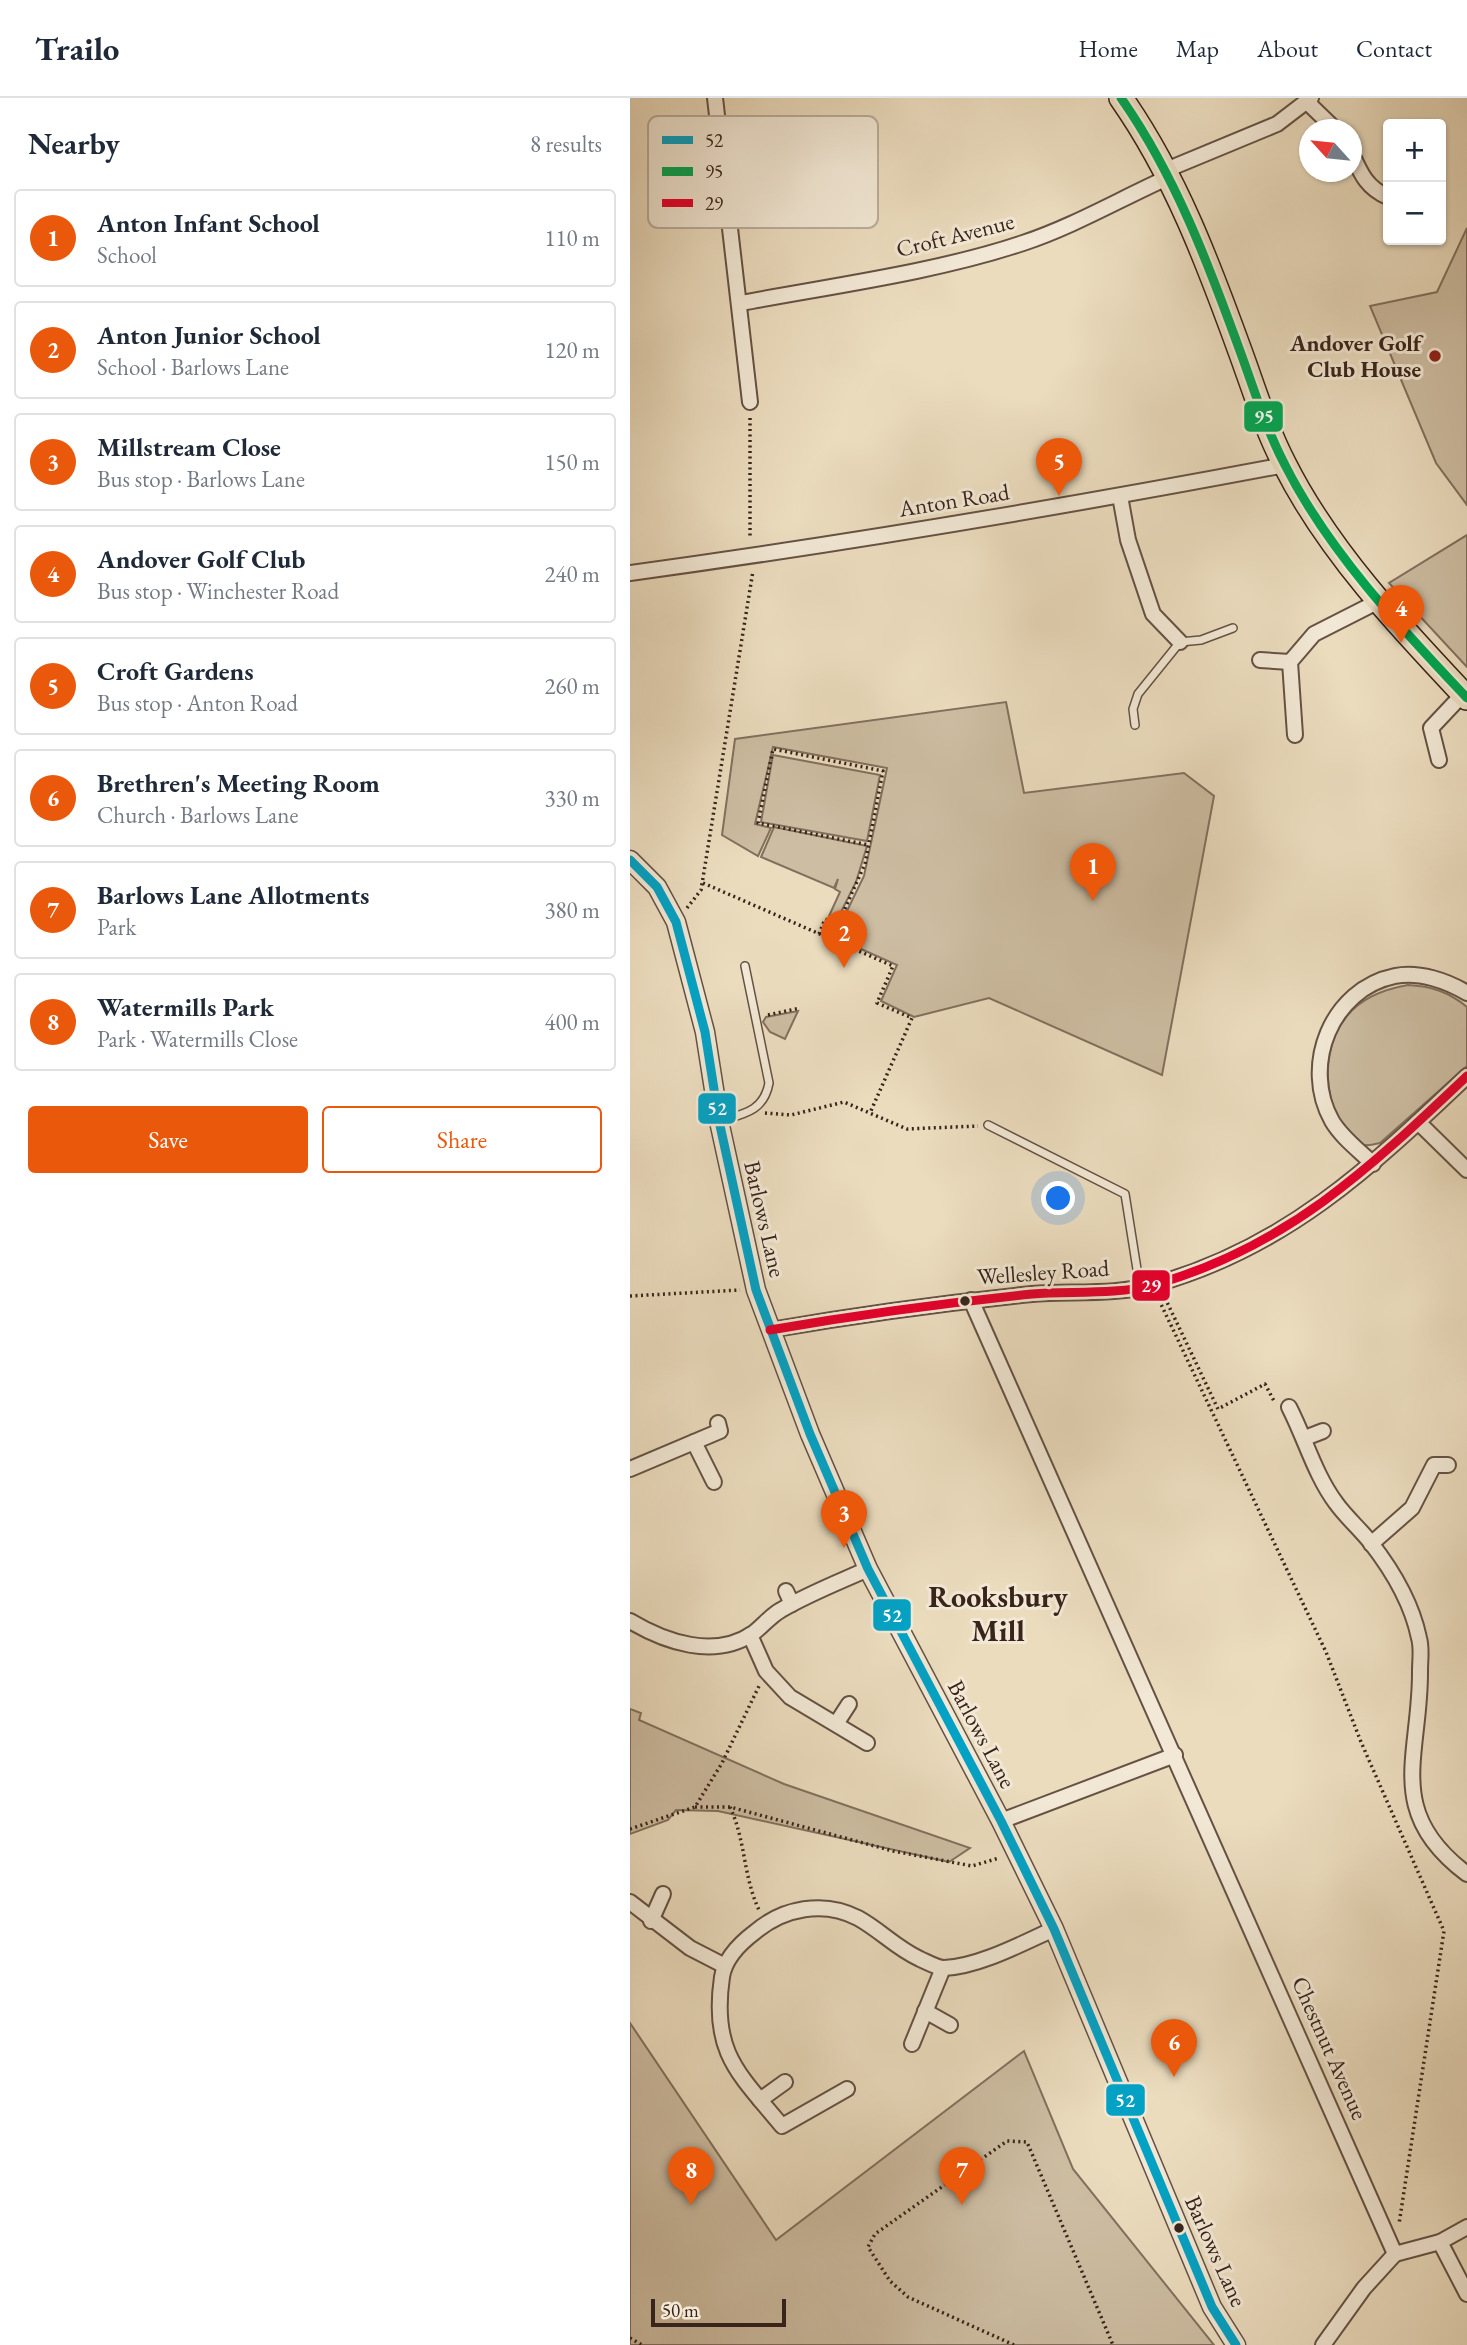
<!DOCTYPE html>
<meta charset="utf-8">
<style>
:root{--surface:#fff;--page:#f6f6f7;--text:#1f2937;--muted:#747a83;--line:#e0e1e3;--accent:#ea580c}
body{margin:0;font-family:"EB Garamond",serif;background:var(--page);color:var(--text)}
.controls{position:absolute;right:21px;top:21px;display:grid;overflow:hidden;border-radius:7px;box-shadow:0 2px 5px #0004}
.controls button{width:63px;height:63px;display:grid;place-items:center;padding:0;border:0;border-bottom:2px solid var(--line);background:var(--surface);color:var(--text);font:35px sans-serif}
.compass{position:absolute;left:669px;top:21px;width:63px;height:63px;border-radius:50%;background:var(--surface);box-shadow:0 2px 5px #0004;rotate:297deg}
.scale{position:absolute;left:21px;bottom:18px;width:135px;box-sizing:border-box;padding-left:7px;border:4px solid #38241b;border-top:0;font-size:19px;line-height:24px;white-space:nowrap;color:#38241b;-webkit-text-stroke:5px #f2e8d5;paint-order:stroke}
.you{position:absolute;left:429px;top:1101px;width:24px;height:24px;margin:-18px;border:5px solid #fff;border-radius:50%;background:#1a73e8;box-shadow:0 0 0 10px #1a73e833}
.badge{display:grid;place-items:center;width:46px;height:46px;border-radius:50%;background:var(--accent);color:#fff;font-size:23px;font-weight:700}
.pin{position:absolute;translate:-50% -58px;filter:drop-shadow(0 2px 4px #0008)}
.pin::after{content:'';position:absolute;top:37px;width:24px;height:21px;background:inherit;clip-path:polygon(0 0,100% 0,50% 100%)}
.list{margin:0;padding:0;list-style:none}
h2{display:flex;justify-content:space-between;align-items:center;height:91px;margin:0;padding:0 28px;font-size:30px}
h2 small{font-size:23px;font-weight:400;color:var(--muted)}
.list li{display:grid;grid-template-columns:46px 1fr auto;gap:21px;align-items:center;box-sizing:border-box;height:98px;margin:0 14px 14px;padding:0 14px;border:2px solid var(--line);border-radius:7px}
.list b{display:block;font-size:26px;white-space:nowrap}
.list p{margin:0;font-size:23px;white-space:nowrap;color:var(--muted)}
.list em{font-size:23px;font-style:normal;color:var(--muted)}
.actions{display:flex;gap:14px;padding:21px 28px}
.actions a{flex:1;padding:16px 0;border:2px solid var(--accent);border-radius:7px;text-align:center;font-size:24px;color:var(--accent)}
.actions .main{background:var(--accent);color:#fff}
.map{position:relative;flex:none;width:837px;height:2247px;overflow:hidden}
header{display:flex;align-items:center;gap:42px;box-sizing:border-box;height:98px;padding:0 35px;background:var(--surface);border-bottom:2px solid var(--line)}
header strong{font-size:33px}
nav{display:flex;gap:38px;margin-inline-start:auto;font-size:24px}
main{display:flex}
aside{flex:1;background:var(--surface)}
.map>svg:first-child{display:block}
.green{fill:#cdbda2;stroke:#82705e;stroke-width:2}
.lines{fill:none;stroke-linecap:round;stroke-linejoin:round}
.service-casing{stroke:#655244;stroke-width:10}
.minor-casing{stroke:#655244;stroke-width:18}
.tertiary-casing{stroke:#655244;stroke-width:21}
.primary-casing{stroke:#38241b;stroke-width:26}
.path{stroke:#38241b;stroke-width:3.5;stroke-dasharray:2 3.5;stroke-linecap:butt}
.service{stroke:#f2e8d5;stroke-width:7}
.minor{stroke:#f2e8d5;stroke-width:14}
.tertiary{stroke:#f2e8d5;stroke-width:18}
.primary{stroke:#ebdcbe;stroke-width:23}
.bus-1-casing{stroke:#f2e8d5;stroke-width:14}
.bus-2-casing{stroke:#f2e8d5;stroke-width:14}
.bus-3-casing{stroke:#f2e8d5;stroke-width:14}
.bus-1{stroke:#03a2c5;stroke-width:9}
.bus-2{stroke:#00a651;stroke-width:9}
.bus-3{stroke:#e4002b;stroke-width:9}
.poi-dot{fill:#8f2418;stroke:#f2e8d5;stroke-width:2.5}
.bus-dot{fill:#38241b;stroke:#f2e8d5;stroke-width:2.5}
.labels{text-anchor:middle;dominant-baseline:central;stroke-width:6;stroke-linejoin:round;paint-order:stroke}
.street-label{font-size:23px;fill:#38241b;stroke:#f2e8d5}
.poi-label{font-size:23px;font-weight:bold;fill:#38241b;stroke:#f2e8d5;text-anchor:end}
.district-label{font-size:30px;font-weight:bold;fill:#38241b;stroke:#f2e8d5}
.key{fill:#f2e8d5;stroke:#baad9d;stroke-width:2}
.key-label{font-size:19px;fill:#38241b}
.line-badge{stroke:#f2e8d5;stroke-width:2.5}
.badge-label{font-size:19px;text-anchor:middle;font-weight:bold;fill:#fff}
</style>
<header>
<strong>Trailo</strong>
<nav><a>Home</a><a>Map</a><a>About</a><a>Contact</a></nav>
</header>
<main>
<aside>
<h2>Nearby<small>8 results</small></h2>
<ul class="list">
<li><span class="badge">1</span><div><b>Anton Infant School</b><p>School</p></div><em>110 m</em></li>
<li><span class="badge">2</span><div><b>Anton Junior School</b><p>School · Barlows Lane</p></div><em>120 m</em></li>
<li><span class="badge">3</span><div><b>Millstream Close</b><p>Bus stop · Barlows Lane</p></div><em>150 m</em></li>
<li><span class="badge">4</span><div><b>Andover Golf Club</b><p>Bus stop · Winchester Road</p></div><em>240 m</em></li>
<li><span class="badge">5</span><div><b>Croft Gardens</b><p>Bus stop · Anton Road</p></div><em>260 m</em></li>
<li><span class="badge">6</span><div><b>Brethren's Meeting Room</b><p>Church · Barlows Lane</p></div><em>330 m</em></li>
<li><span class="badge">7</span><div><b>Barlows Lane Allotments</b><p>Park</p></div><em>380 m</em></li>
<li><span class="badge">8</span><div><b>Watermills Park</b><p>Park · Watermills Close</p></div><em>400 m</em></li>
</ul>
<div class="actions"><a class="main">Save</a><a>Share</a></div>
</aside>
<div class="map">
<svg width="837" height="2247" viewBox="0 0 837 2247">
<rect width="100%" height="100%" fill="#ebdcbe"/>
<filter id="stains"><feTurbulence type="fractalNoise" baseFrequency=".00286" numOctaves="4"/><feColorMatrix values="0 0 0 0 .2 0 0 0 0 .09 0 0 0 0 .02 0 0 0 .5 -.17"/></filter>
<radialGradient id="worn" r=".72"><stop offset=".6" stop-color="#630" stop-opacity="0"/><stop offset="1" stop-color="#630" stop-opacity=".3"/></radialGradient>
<!-- green -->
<g class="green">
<path d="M 837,130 L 837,407 L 806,365 L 740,208 L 807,194 Z"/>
<path d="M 837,437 L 837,569 L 759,485 Z"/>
<path d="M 376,604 L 394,695 L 554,675 L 584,698 L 532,977 L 359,900 L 284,919 L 251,903 L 267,867 L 231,851 L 229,841 L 216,827 L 215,817 L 234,778 L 257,670 L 143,649 L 125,726 L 141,730 L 128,758 L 92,737 L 105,641 Z"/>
<path d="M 143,657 L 250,677 L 237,743 L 131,724 Z"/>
<path d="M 144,729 L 237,748 L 226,784 L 207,822 L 199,818 L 210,794 L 205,791 L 208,781 L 204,790 L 131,759 Z"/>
<path d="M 778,887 C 801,888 819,894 837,909 L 837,968 L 750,1045 C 746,1046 739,1048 734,1047 C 725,1045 719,1036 714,1029 C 692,998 692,948 717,918 C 732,899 755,891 778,887 Z"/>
<path d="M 168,913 L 155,941 L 140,934 L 133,924 L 136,919 Z"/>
<path d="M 0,1611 L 11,1615 L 9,1622 L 154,1686 L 340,1750 L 319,1764 L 88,1713 L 46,1712 L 38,1722 L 0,1736 Z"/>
<path d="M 0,1925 L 146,2142 L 394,1953 L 443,2071 L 584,2247 L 0,2247 Z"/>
</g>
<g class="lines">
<!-- service casing -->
<g class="service-casing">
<g id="service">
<path d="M 505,627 L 503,611 L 508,596 L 550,544 L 571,542 L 603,530"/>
<path d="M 90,1023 C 114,1016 134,1013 139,985 L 115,868"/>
<path d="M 358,1027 L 495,1096 L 510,1190"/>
</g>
</g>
<!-- minor casing -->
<g class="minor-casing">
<g id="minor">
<path d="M 85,0 L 120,304"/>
<path d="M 677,4 L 706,32"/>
<path d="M 722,56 C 731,76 737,90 758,99"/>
<path d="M 536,72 L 647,26 L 681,0"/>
<path d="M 111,205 C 201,188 307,174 393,145 C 444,128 490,101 539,79"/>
<path d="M 490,398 L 498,442 L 523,516 L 550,544"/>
<path d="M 0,475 C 219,445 438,408 655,367"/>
<path d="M 630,562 L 660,564"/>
<path d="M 665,637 L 660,564 L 684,536 L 749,503"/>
<path d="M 809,662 L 801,630 L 833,596"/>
<path d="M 788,1024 L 837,1072"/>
<path d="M 743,1066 C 730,1053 712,1040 702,1023 C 671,968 701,891 765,878 C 789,873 817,883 837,895"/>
<path d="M 341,1202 L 765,2156"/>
<path d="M 140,1232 C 226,1217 314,1205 402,1196 C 441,1193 486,1197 523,1187 C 656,1150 740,1070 837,978"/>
<path d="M 659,1309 C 675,1340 685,1377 706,1405 C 716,1419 730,1431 741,1445 C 762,1472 782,1506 789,1540 C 792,1550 790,1562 790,1572 C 791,1657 753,1713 837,1776"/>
<path d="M 675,1340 L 693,1333"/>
<path d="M 64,1344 L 84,1384"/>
<path d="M 0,1371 L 90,1333 L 88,1325"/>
<path d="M 741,1446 L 782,1410 L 804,1367 L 818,1367"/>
<path d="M 156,1493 L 162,1506"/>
<path d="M 0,1523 C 35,1544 84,1561 122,1536 C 132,1529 140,1518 151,1512 C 178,1496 209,1484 238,1471"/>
<path d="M 120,1537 L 136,1573 L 160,1599 L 237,1645"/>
<path d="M 206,1626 L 219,1606"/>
<path d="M 371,1723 L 545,1657"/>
<path d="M 0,1804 L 60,1850 L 93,1867"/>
<path d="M 21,1823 L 33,1796"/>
<path d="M 295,1913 L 320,1927"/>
<path d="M 282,1946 L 313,1870"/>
<path d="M 217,1991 L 152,2028 C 108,1975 81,1954 92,1879 C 95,1860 109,1846 125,1834 C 153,1810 194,1802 228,1820 C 250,1832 266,1850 290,1861 C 297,1864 307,1870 314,1870 C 348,1869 393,1845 424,1831"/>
<path d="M 130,2002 L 155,1984"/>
<path d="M 810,2144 L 837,2196"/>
<path d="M 765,2156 L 810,2144 L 837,2129"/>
<path d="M 693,2247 L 734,2190 L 765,2156"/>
</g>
</g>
<!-- tertiary casing -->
<g class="tertiary-casing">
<path id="tertiary" d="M 0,762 L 27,789 L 46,824 L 75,934 L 89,1023 L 126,1192 L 180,1336 L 238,1471 L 371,1723 L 424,1831 L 582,2209 L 606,2247"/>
</g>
<!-- primary casing -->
<g class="primary-casing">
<path id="primary" d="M 491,0 C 545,77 578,165 610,253 C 624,291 636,331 655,367 C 699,454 770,529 837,600"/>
</g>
<!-- path -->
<g class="path">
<path d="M 120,320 L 120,441"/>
<path d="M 73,785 L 263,868 L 247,905 L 282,920 L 240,1015"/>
<path d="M 57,810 L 71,792 L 123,473"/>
<path d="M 208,826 L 235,766 L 253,673 L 143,651 L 128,725 L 239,747"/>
<path d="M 189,836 L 195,821 L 210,827 L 227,842 L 227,852"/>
<path d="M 138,917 L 170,910"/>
<path d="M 135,1015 L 161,1017 L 214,1004 L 277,1031 L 348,1028"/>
<path d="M 0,1198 L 110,1192"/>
<path d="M 535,1200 L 588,1311 L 635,1286 L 644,1303"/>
<path d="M 529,1202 L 696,1554 L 731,1644 L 814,1833 L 769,2126"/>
<path d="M 65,1709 L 100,1709 L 263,1753 L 342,1768 L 369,1760"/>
<path d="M 100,1709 C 116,1743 113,1780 130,1814"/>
<path d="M 0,1731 L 65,1709 L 92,1665 L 130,1586"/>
<path d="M 0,2240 L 12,2247"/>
<path d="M 384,2247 L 278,2199 L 260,2183 L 238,2149 L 245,2136 L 377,2043 L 397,2044 L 483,2247"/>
</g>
<!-- service -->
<use href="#service" class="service"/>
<!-- minor -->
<use href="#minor" class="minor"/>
<!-- tertiary -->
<use href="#tertiary" class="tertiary"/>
<!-- primary -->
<use href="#primary" class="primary"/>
<!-- bus-1 casing -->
<g class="bus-1-casing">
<path id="bus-1" d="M 0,762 L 27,789 L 46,824 L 75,934 L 89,1023 L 126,1192 L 180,1336 L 238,1471 L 371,1723 L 424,1831 L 582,2209 L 606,2247"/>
</g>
<!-- bus-2 casing -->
<g class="bus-2-casing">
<path id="bus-2" d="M 491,0 C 545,77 578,165 610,253 C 624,291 636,331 655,367 C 699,454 770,529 837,600"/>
</g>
<!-- bus-3 casing -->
<g class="bus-3-casing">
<path id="bus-3" d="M 140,1232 C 226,1217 314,1205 402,1196 C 441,1193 486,1197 523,1187 C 656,1150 740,1070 837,978"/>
</g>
<!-- bus-1 -->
<use href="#bus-1" class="bus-1"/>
<!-- bus-2 -->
<use href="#bus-2" class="bus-2"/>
<!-- bus-3 -->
<use href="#bus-3" class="bus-3"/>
</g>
<!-- markers -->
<circle class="poi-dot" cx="805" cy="258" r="7"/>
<g class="bus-dot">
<circle cx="335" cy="1203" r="6"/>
<circle cx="549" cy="2130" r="6"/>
</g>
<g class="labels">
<!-- street labels -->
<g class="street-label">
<text transform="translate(325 137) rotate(-14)">Croft Avenue</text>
<text transform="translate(324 402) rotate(-9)">Anton Road</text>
<text transform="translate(135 1121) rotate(77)">Barlows Lane</text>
<text transform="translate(413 1174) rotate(-4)">Wellesley Road</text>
<text transform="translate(352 1636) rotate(62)">Barlows Lane</text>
<text transform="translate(700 1950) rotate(66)">Chestnut Avenue</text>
<text transform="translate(586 2153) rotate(66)">Barlows Lane</text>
</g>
<!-- poi labels -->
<g class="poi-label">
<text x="791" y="245">Andover Golf<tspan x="791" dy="26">Club House</tspan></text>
</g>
<!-- district labels -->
<g class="district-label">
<text x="368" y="1498">Rooksbury<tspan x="368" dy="34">Mill</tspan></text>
</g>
</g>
<!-- legend -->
<rect x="18" y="18" width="230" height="112" rx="10" class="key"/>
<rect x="32" y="38" width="31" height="8" fill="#03a2c5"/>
<rect x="32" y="69" width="31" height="9" fill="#00a651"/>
<rect x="32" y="101" width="31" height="8" fill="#e4002b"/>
<g class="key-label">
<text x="75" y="49">52</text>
<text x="75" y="80">95</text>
<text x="75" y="112">29</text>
</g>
<g class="line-badge">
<rect x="613" y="302" width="41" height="33" rx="7" fill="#00a651"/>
<rect x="67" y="994" width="40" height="33" rx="7" fill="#03a2c5"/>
<rect x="501" y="1171" width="40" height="33" rx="7" fill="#e4002b"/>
<rect x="242" y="1500" width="40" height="34" rx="7" fill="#03a2c5"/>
<rect x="475" y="1985" width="41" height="34" rx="7" fill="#03a2c5"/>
</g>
<g class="badge-label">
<text x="634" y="325">95</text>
<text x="87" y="1017">52</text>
<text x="521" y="1194">29</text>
<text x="262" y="1524">52</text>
<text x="495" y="2009">52</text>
</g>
<rect width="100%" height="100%" filter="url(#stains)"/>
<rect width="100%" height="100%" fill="url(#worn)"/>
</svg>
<div class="controls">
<button>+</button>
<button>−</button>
</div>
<svg class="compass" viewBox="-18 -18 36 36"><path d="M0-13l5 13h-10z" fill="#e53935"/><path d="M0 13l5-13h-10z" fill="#747a83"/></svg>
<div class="scale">50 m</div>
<div class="you"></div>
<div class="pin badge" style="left:463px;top:803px">1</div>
<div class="pin badge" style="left:214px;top:870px">2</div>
<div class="pin badge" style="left:214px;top:1450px">3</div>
<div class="pin badge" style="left:771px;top:545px">4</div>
<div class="pin badge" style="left:429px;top:398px">5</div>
<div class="pin badge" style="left:544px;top:1979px">6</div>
<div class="pin badge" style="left:332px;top:2107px">7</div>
<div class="pin badge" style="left:61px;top:2107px">8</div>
</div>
</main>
